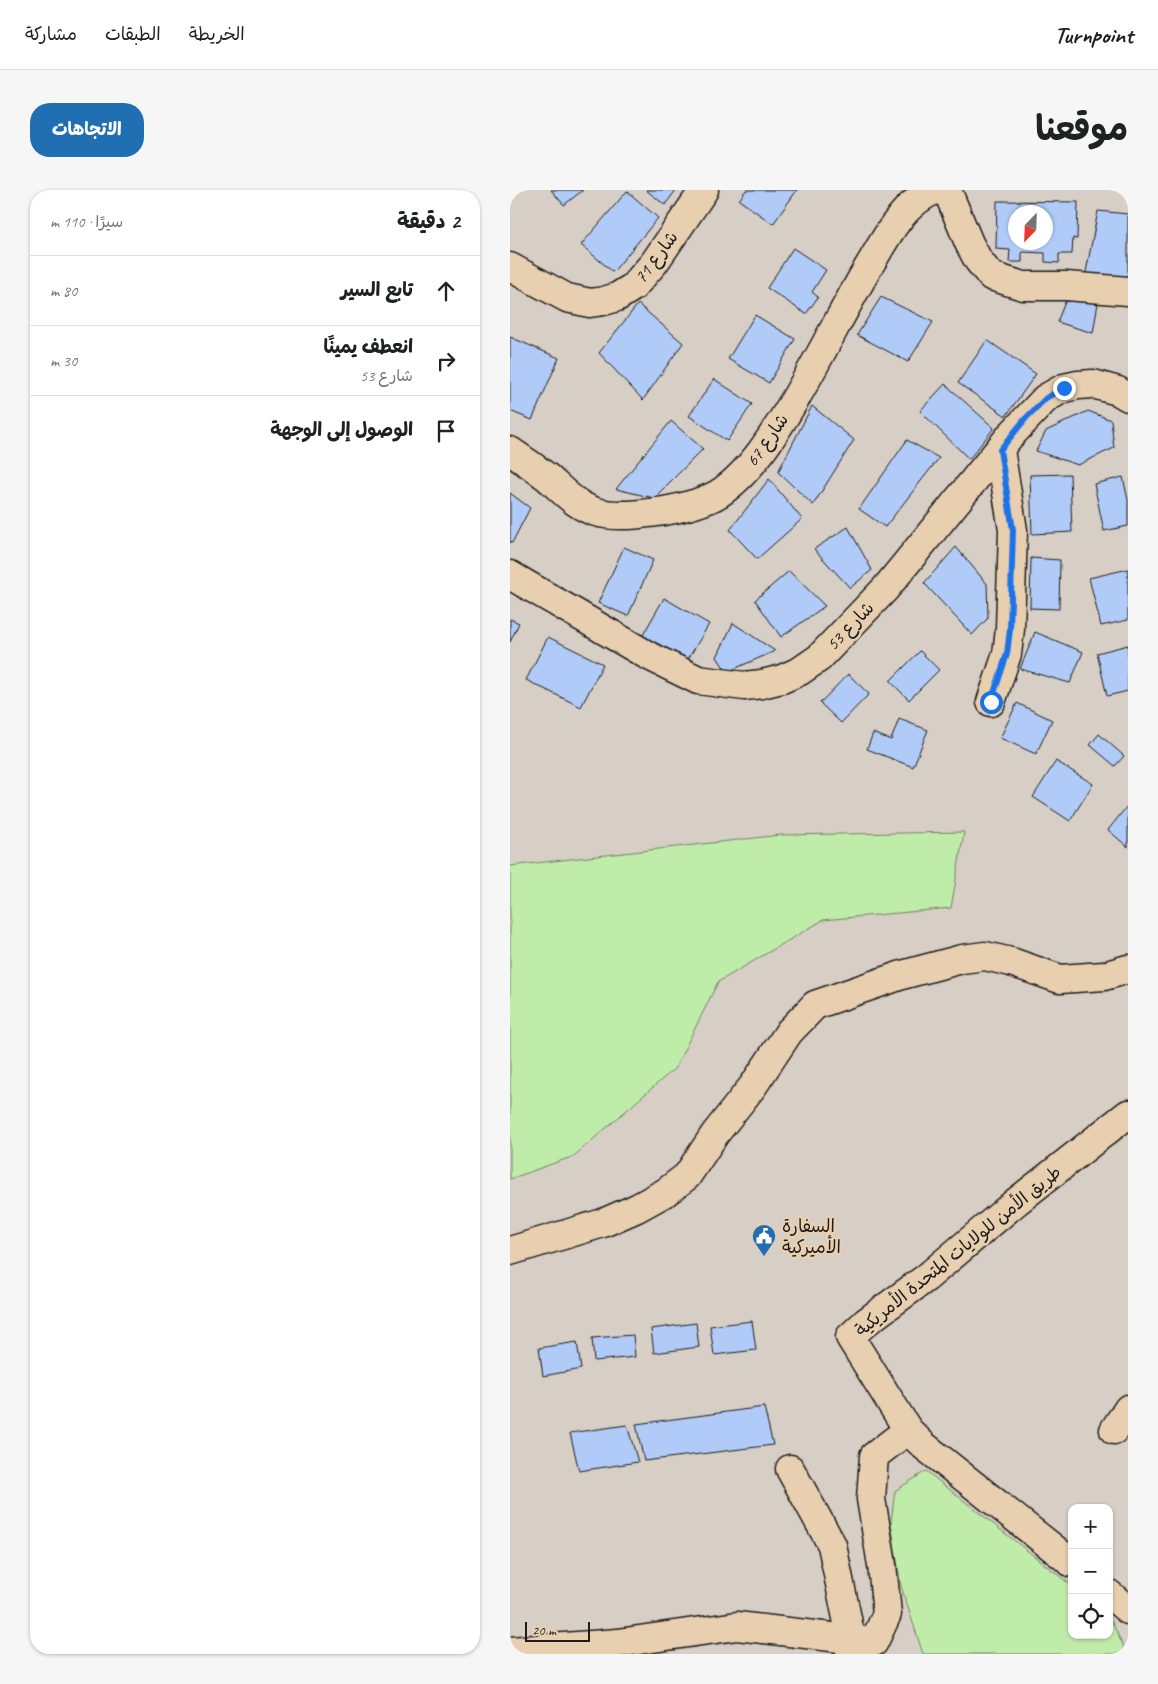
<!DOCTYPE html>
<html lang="ar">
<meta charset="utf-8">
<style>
:root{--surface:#fff;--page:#f6f6f6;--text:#202124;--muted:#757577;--line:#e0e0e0;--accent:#1f6fb2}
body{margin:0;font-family:Caveat,"Playpen Sans Arabic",sans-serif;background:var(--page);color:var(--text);direction:rtl}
.controls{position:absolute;right:15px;bottom:15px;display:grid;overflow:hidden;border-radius:10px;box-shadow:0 1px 4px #0004}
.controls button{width:45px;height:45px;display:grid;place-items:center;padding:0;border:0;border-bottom:1px solid var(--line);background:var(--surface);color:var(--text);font:25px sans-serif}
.compass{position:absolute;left:498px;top:15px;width:45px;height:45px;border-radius:50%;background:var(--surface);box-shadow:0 1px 4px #0004;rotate:203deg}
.scale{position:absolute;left:15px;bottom:12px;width:65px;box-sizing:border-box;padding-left:5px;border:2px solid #1c1c1c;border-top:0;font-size:14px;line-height:18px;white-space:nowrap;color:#1c1c1c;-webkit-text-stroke:4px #e8cfb0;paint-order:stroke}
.stop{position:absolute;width:15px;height:15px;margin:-11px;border:4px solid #1a73e8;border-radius:50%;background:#fff}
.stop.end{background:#1a73e8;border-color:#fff;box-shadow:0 1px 5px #0008}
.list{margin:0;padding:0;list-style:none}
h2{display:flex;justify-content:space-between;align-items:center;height:65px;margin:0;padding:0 20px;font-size:21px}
h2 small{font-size:16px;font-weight:400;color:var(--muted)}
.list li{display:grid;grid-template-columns:32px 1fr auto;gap:15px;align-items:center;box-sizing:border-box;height:70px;padding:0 20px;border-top:1px solid var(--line)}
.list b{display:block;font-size:19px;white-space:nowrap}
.list p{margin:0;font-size:16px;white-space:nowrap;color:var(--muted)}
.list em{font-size:16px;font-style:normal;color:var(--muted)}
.icon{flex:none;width:28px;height:28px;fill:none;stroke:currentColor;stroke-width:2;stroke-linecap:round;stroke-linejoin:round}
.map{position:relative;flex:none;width:618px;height:1464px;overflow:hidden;direction:ltr;border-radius:20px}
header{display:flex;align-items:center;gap:30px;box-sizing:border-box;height:70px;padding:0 25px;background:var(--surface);border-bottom:1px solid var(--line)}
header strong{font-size:24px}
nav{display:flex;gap:28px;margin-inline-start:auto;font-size:18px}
.intro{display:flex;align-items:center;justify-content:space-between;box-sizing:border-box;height:120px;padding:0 30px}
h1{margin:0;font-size:35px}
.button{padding:12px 22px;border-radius:20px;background:var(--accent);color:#fff;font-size:18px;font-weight:700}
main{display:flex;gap:30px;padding:0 30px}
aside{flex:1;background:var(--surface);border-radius:20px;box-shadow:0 1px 4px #0004}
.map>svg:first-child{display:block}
.green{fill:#c0eca9;stroke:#6e8462}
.building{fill:#b0cbf8;stroke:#1c1c1c;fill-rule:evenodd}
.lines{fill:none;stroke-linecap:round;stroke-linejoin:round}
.minor-casing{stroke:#1c1c1c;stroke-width:31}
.minor{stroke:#e8cfb0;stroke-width:28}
.route{stroke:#1a73e8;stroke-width:6}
.labels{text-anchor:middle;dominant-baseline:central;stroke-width:5;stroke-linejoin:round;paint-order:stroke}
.street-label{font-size:18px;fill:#1c1c1c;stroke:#e8cfb0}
.poi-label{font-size:18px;fill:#1c1c1c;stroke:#e8cfb0;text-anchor:start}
</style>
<header>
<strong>Turnpoint</strong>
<nav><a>الخريطة</a><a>الطبقات</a><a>مشاركة</a></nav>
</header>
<div class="intro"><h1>موقعنا</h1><a class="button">الاتجاهات</a></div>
<main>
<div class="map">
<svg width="618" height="1464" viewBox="0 0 618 1464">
<rect width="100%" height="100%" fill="#d7cec6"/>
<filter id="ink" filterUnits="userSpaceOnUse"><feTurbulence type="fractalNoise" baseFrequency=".02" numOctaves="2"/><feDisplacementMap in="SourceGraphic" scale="10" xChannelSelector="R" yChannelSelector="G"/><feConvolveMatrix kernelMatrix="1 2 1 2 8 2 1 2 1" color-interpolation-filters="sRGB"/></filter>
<g filter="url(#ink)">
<!-- green -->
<g class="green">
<path d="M 454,642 L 441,718 L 313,730 L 208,792 L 165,878 L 64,966 L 0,989 L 0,676 L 271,645 Z"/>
<path d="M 416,1281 L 562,1396 L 562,1445 L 599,1445 L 599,1426 L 616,1462 L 615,1464 L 413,1464 L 391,1396 L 381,1332 L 385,1301 Z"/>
</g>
<!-- building -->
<g class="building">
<path d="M 41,0 L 73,0 L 54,15 Z"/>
<path d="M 136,0 L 166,0 L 155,15 Z"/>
<path d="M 236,0 L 287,0 L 263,34 L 229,10 Z"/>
<path d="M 117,1 L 148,28 L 103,82 L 71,55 Z"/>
<path d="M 487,11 L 568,12 L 567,49 L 563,48 L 562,64 L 549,64 L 549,73 L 535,72 L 535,63 L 512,62 L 512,72 L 499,72 L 500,60 L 486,59 ZM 506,22 L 536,22 L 536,52 L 506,52 Z"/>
<path d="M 588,21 L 618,24 L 618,87 L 575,87 Z"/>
<path d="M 283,58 L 316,80 L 302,102 L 308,107 L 296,124 L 257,98 Z"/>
<path d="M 371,107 L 423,132 L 398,172 L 347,145 Z"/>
<path d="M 589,107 L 583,143 L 547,132 L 555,112 Z"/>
<path d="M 128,114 L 173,153 L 133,210 L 89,163 Z"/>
<path d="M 245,125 L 285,149 L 259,193 L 218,169 Z"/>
<path d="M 0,147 L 49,168 L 22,230 L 0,221 Z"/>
<path d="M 477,150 L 526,184 L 496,226 L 448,193 Z"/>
<path d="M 204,189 L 242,214 L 217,251 L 179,226 Z"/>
<path d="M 435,194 L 484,238 L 459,269 L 410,221 Z"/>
<path d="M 302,216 L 344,250 L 303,315 L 268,282 Z"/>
<path d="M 578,221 L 601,230 L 604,258 L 568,275 L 526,261 L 536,241 Z"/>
<path d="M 161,231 L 193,259 L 144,308 L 106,299 Z"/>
<path d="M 397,250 L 429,268 L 375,337 L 349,319 Z"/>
<path d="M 560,284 L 562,342 L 522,344 L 520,285 Z"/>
<path d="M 613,287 L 618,310 L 618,336 L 594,341 L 584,294 Z"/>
<path d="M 259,289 L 292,329 L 247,369 L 220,340 Z"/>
<path d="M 0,303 L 20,318 L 2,353 L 0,352 Z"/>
<path d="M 338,337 L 362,380 L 340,398 L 304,359 Z"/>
<path d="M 114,357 L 143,370 L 118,426 L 88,413 Z"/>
<path d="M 446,357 L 477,394 L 478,428 L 462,445 L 414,393 Z"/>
<path d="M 521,368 L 550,370 L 549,419 L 520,418 Z"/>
<path d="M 618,379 L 618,430 L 591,436 L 579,388 Z"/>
<path d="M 279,381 L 315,416 L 271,447 L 245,410 Z"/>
<path d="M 154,408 L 199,434 L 174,476 L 130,450 Z"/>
<path d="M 0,429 L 9,433 L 0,452 Z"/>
<path d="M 223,433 L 265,461 L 217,482 L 207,467 Z"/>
<path d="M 525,442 L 573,462 L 560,493 L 510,479 Z"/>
<path d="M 38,447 L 93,474 L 71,517 L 16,490 Z"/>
<path d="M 618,455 L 618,501 L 597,506 L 587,463 Z"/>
<path d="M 410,461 L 429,480 L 399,510 L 380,491 Z"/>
<path d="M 338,484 L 359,504 L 331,533 L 310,513 Z"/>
<path d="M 507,513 L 542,530 L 526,564 L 490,548 Z"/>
<path d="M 389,529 L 418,540 L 403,577 L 357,559 L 363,543 L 381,550 Z"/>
<path d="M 589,544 L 614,566 L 605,576 L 580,555 Z"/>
<path d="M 546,571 L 583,594 L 560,631 L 523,607 Z"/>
<path d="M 618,615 L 618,657 L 598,640 Z"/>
<path d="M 242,1131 L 246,1160 L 204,1165 L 200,1136 Z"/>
<path d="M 186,1133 L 189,1157 L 144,1163 L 141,1139 Z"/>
<path d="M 123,1145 L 125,1167 L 84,1171 L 82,1148 Z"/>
<path d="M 67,1152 L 71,1179 L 33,1186 L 29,1158 Z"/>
<path d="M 254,1217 L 263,1255 L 134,1271 L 126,1234 Z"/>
<path d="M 117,1235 L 128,1272 L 69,1281 L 60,1243 Z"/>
</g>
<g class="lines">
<!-- minor casing -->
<g class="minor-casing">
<g id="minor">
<path d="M 437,0 L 459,53 L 468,70 L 481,86 L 513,96 L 556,96 L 618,101"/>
<path d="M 0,77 L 57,108 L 80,113 L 94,111 L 107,107 L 123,97 L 144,73 L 194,0"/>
<path d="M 0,261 C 12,269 25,278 37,287 C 52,300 66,316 86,322 C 106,328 133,324 154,321 C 171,318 200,311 214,300 C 241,280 260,250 278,221 C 309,170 334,117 365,66 C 380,40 396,12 425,0"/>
<path d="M 0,385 L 137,465 L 188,490 L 234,496 L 252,494 L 272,489 L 290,481 L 309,468 L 376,398 L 500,246 L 536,208 L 554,198 L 568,195 L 583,194 L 608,201 L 618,207"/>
<path d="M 481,512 L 497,464 L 500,439 L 503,340 L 490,260"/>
<path d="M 0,1061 L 93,1033 L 127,1018 L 156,1002 L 177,986 L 205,944 L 243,896 L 279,842 L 305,815 L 392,785 L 452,769 L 475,766 L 501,772 L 550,789 L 594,786 L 618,779"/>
<path d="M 604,1240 L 618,1219"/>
<path d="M 280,1279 L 322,1355 L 341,1448 L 340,1464"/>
<path d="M 562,1373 L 413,1255 L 398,1240 L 340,1147 L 356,1132 L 416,1088 L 506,1012 L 618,924"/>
<path d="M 599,1404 L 618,1420"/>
<path d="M 0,1461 L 108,1453 L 227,1436 L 364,1452 L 377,1424 L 372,1375 L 361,1309 L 364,1266 L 398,1240"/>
</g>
</g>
<!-- minor -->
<use href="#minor" class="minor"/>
</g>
</g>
<g class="lines" filter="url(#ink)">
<!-- route -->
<path class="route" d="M 481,512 L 497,464 L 500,439 L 503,340 L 490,260 L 516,228 L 536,208 L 554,198"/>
</g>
<!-- icons -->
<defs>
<g id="civic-pin" transform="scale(1.25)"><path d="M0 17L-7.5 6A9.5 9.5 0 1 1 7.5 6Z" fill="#1f6fb2" stroke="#e8cfb0"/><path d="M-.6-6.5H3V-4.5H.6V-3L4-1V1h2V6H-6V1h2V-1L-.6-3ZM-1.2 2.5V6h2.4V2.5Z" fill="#fff"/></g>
</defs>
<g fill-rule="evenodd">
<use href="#civic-pin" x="254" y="1046"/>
</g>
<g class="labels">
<!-- street labels -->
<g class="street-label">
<text transform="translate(146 67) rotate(-53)">شارع 71</text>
<text transform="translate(257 250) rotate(-55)">شارع 67</text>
<text transform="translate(340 436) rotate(-46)">شارع 53</text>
<text transform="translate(448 1061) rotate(-39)">طريق الأمن للولايات المتحدة الأمريكية</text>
</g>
<!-- poi labels -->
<g class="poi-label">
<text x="272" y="1036">السفارة<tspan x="272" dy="21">الأميركية</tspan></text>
</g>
</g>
</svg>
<div class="controls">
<button>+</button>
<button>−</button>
<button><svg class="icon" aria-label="locate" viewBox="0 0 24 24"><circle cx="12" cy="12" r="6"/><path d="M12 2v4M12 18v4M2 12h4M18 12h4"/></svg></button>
</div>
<svg class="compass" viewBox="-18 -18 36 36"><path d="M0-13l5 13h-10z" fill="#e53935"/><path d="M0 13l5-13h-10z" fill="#757577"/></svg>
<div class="scale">20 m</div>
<div class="stop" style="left:481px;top:512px"></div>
<div class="stop end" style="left:554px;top:198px"></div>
</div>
<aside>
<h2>2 دقيقة<small>سيرًا · 110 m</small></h2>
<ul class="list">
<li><svg class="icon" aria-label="ahead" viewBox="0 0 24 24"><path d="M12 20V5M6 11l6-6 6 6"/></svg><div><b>تابع السير</b></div><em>80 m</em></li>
<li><svg class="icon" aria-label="right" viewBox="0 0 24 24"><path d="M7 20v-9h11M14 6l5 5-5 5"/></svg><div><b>انعطف يمينًا</b><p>شارع 53</p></div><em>30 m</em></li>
<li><svg class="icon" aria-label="arrive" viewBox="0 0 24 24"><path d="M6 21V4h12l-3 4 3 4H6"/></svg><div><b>الوصول إلى الوجهة</b></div></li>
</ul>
</aside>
</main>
